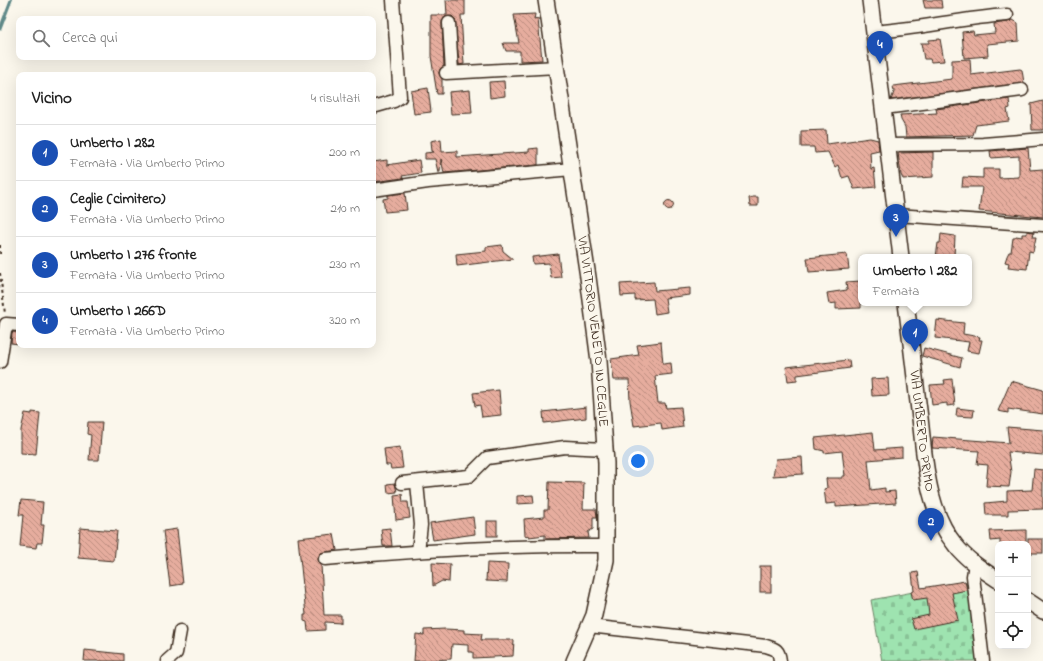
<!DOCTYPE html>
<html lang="it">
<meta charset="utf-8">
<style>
:root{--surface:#fff;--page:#f2f2f2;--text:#222;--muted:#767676;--line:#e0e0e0;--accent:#3b2a1e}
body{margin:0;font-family:"Indie Flower",sans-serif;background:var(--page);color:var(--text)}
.controls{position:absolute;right:12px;bottom:12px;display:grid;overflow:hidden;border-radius:8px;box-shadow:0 4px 16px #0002}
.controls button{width:36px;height:36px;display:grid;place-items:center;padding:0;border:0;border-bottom:1px solid var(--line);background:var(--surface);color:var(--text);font:20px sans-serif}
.you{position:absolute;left:638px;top:461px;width:14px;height:14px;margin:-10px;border:3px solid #fff;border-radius:50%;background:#1a73e8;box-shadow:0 0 0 6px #1a73e833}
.badge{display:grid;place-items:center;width:26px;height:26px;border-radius:50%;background:var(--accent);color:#fff;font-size:13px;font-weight:700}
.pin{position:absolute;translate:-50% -33px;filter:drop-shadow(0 1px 2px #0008)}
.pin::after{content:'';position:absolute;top:21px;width:14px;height:12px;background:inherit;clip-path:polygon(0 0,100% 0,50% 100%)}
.popup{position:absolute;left:858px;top:254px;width:114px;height:52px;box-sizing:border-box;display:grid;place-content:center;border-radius:8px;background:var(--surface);filter:drop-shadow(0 1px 3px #0005);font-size:13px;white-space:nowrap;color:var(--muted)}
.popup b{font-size:15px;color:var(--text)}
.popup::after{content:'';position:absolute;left:50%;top:100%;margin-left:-8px;border:8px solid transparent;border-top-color:var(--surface)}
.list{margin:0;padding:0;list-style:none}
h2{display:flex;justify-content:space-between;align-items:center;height:52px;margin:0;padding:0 16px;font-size:17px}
h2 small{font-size:13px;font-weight:400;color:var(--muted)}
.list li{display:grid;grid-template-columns:26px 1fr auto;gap:12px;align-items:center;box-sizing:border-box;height:56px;padding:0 16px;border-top:1px solid var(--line)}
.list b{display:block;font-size:15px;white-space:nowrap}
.list p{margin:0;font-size:13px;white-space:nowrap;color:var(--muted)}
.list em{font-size:13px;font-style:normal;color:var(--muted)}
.icon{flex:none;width:22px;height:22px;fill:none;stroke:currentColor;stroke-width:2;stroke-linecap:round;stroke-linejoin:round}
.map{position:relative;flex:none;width:1043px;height:661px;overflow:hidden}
.search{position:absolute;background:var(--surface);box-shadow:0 4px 16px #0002;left:16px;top:16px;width:360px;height:44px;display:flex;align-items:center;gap:10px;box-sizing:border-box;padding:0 14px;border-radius:8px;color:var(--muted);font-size:15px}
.panel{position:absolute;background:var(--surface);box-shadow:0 4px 16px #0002;left:16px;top:72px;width:360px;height:276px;border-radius:8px}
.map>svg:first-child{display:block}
.cemetery{fill:url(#cemetery-stones);stroke:#6c8667}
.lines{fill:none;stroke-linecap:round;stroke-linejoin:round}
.stream{stroke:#5f8988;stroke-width:3}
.building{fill:url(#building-back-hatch);stroke:#3b2a1e}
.minor-casing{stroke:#3b2a1e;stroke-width:15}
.major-casing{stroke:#3b2a1e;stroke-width:18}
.path{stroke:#3b2a1e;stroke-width:2;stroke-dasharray:3 3;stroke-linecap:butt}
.minor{stroke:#fbf7ec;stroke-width:12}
.major{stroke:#fbf7ec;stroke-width:15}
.labels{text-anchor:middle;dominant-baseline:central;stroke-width:3.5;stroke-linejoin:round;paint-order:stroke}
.street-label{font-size:14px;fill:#3b2a1e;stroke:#fbf7ec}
</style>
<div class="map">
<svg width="1043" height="661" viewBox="0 0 1043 661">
<defs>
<pattern id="cemetery-stones" width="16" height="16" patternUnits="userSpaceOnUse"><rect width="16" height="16" fill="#9ee3b0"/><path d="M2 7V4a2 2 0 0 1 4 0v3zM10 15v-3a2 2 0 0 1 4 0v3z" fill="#89c397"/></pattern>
<pattern id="building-back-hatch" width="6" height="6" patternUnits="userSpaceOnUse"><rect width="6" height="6" fill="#e6ad9e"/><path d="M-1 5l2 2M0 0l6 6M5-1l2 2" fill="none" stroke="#bc8d80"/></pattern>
</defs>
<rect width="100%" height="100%" fill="#fbf7ec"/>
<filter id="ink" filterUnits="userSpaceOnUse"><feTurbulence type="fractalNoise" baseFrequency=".025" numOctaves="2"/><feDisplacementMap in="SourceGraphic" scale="8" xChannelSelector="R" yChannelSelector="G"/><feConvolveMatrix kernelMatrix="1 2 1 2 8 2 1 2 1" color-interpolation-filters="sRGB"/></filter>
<g filter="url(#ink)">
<!-- cemetery -->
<path class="cemetery" d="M 966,582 L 980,661 L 882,661 L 871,600 Z"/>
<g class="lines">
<!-- stream -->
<path class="stream" d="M 0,29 L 11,0"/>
</g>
<!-- building -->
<g class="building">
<path d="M 446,0 L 465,0 L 465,15 L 461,15 L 464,64 L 459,65 L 455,19 L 452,16 L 445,17 L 442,23 L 444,66 L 440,69 L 439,73 L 442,79 L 442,94 L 437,94 L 431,56 L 431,15 L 447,15 Z"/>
<path d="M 923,0 L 941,0 L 942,8 L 925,8 Z"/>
<path d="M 535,14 L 534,20 L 538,19 L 542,60 L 520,61 L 520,51 L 506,51 L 503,43 L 519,43 L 514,15 Z"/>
<path d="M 1013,20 L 1018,23 L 1019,41 L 987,44 L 988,56 L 964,58 L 962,32 L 973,31 L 974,35 L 995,33 L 994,24 L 1008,22 Z"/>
<path d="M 940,39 L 944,61 L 931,62 L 930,59 L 924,59 L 921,43 L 929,43 L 929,40 Z"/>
<path d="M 970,59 L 971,75 L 1020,69 L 1022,70 L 1024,83 L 891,100 L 894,92 L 893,86 L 952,79 L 952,60 Z"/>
<path d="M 504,81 L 505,96 L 490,98 L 489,82 Z"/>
<path d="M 428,88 L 431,112 L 414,114 L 411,91 Z"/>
<path d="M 470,90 L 472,113 L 451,114 L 449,92 Z"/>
<path d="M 1009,99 L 1010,108 L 1007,109 L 1009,121 L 976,125 L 973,135 L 906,137 L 905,127 L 901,120 L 900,115 L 937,113 L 936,109 Z"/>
<path d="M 1043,101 L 1043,130 L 1032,130 L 1031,104 Z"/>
<path d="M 826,130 L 827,144 L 870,138 L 878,140 L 879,150 L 870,152 L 871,169 L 874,168 L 876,187 L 854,189 L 849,176 L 842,178 L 838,165 L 835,167 L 828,152 L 815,153 L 814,147 L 801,147 L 801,131 Z"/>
<path d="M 441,139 L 442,152 L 457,151 L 457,157 L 529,152 L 529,149 L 538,148 L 538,165 L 444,173 L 441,159 L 440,172 L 438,172 L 435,159 L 425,159 L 425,153 L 434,152 L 432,151 L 431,141 Z"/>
<path d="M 1028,148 L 1030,170 L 1043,169 L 1043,217 L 979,211 L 982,187 L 962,187 L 963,177 L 983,178 L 983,169 L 999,169 L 999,178 L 1019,177 L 1019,156 L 991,158 L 990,151 Z"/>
<path d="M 933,152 L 933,177 L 903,179 L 901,175 L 898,153 Z"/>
<path d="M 387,160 L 387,165 L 419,160 L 421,173 L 402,176 L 403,178 L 373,182 L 373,162 Z"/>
<path d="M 405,193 L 407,210 L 385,212 L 383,199 L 388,198 L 388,195 Z"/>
<path d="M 753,197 L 758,197 L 758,206 L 750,206 L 749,198 Z"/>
<circle cx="669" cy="205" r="4.5"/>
<path d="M 1027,231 L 1034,232 L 1033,237 L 1036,237 L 1033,252 L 1029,251 L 1027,269 L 1008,267 L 1009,263 L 1005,262 L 1007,256 L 1009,252 L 1011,252 L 1013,238 L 1015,238 L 1016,236 L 1022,237 L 1022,234 L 1027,234 Z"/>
<path d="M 941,234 L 955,236 L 954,257 L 936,257 L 938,243 L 940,243 Z"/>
<path d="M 502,245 L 503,251 L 513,259 L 457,266 L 456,254 L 486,251 L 486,247 Z"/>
<path d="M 558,254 L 561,277 L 551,278 L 549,263 L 533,264 L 532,257 Z"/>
<path d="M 847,254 L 849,269 L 809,272 L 807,258 Z"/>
<path d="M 861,281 L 861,308 L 836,309 L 836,303 L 829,304 L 827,293 L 847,290 L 846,282 Z"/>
<path d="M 654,282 L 655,291 L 690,288 L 690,295 L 665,298 L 667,312 L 655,314 L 653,299 L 635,300 L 635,295 L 621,296 L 620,284 Z"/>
<path d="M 937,320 L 964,323 L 963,334 L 980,337 L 979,340 L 982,340 L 979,353 L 967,351 L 969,342 L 935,338 Z"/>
<path d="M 12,332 L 19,332 L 19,344 L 11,343 Z"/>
<path d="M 661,342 L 663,364 L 671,363 L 672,374 L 655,376 L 658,403 L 665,403 L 666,408 L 681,407 L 683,427 L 662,430 L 661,423 L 634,426 L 630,401 L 629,380 L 614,380 L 611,359 L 639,355 L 637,345 Z"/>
<path d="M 924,348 L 962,358 L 960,367 L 922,356 Z"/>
<path d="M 849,360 L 850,368 L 797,375 L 797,380 L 788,381 L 786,367 Z"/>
<path d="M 888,378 L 889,395 L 872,396 L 871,379 Z"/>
<path d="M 952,379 L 955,405 L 947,406 L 947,403 L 932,405 L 930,385 L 945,384 L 944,380 Z"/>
<path d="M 1011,381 L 1043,390 L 1043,414 L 1008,409 L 1008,413 L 998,411 Z"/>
<path d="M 499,390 L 501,415 L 482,417 L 480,405 L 475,406 L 473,393 Z"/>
<path d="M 586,407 L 586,418 L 544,423 L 543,412 Z"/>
<path d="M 957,408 L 974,410 L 973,417 L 956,416 Z"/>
<path d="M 32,412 L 40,413 L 36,454 L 21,453 L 21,430 L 25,413 L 32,414 Z"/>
<path d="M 88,422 L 102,422 L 99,460 L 89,460 L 91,435 L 87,434 Z"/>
<path d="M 1007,427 L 1043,430 L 1043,455 L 1008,452 L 1011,472 L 1009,487 L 986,486 L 988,465 L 977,464 L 979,451 L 932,448 L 933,437 L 1009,443 Z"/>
<path d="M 873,432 L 875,450 L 902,448 L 902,457 L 868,460 L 871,490 L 885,488 L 885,492 L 895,491 L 896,503 L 836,507 L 836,503 L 826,504 L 824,489 L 827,488 L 826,478 L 842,478 L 842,476 L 845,476 L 842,451 L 824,453 L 824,451 L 816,449 L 815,438 Z"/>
<path d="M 400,447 L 403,468 L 391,469 L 390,465 L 386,465 L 384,449 Z"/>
<path d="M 802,457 L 803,474 L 773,476 L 776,459 Z"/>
<path d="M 1034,469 L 1043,470 L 1043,509 L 1008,510 L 1008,515 L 986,515 L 985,503 L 1007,501 L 1007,491 L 1032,490 Z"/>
<path d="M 549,482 L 584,483 L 583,509 L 596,509 L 597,517 L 593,517 L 593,529 L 588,532 L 589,538 L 545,539 L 545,535 L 529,537 L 529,535 L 525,536 L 524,519 L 544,517 L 544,510 L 548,510 Z"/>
<path d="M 395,483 L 397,492 L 388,493 L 387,484 Z"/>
<path d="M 402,494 L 403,502 L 408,502 L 410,518 L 396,520 L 394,495 Z"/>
<path d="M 533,495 L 534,503 L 517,504 L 517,496 Z"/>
<path d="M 21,500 L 43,502 L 41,525 L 44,525 L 42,543 L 37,543 L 36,548 L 20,546 L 23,515 L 19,515 Z"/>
<path d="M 473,517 L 475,534 L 433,540 L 430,523 Z"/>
<rect x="487" y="521" width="10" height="15"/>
<path d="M 80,528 L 117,531 L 114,561 L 78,558 Z"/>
<path d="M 390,528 L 392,546 L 383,546 L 381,529 Z"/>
<path d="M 177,529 L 183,584 L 170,586 L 163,531 Z"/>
<path d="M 1026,530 L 1026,544 L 1000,544 L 1000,540 L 991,541 L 990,531 Z"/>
<path d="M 334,534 L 337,550 L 321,553 L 318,559 L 321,565 L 324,615 L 341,615 L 341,623 L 325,622 L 325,630 L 308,631 L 307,622 L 304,621 L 304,615 L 306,615 L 298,538 Z"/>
<rect x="1028" y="539" width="15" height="14"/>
<path d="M 432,563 L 450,564 L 449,582 L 442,581 L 433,586 Z"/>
<path d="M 487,563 L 508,564 L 507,582 L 486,581 Z"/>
<rect x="760" y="566" width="11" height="26"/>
<path d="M 918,572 L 921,588 L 965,581 L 967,590 L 952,593 L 958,620 L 914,629 L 911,619 L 929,615 L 927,598 L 913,600 L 911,592 L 914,591 L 912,573 Z"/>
<path d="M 445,629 L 464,630 L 464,633 L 482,634 L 481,640 L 514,640 L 513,656 L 473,658 L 473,652 L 468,652 L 468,645 L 452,644 L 451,659 L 414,661 L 416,634 L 424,635 L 424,630 Z"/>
<path d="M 85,650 L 123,654 L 123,661 L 84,661 Z"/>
</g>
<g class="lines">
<!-- minor casing -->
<g class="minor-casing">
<g id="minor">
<path d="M 449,23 L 452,72"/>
<path d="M 873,32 C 918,29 962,18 1007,15"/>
<path d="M 446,73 L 557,67"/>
<path d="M 373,107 L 394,101 L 400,97 L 393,0"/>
<path d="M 884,108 L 1022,90"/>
<path d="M 888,145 L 983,144 L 1043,139"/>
<path d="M 373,190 L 428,182 L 572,169"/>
<path d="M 896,215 L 1043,225"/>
<path d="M 0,362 L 6,324 L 19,325"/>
<path d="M 402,483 L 469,476 L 487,458 L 565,447 L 605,449"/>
<path d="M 417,483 L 421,525 L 418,551"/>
<path d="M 325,559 C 419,550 512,545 607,546"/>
<path d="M 975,564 L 973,576 L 983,661"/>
<path d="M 589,626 L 766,646 C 776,649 779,650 780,661"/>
<path d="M 167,661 L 176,653 L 180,631"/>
</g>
</g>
<!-- major casing -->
<g class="major-casing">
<g id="major">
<path id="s1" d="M 546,0 L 588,277 L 599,361 L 606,463 L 606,560 L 594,615 L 574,661"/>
<path d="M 870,0 L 901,257"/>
<path id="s2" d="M 906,303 C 911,341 915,380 920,418 C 925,461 927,511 956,546 C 967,560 983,570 998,580"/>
<path d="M 1028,601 L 1043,611"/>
</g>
</g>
<!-- path -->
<g class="path">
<path d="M 0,245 L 0,256"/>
<path d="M 0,273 L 5,314"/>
</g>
<!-- minor -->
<use href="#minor" class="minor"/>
<!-- major -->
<use href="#major" class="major"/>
</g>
</g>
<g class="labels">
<!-- street labels -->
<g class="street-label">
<text stroke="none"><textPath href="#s1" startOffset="335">VIA VITTORIO VENETO IN CEGLIE</textPath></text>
<text stroke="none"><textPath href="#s2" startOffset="129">VIA UMBERTO PRIMO</textPath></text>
</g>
</g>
</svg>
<div class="controls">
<button>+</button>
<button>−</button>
<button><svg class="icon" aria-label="locate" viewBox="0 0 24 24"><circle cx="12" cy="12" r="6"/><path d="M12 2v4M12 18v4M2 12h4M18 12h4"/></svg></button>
</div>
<div class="you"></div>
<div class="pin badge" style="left:915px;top:352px;background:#1a4fb4">1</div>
<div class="popup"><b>Umberto I 282</b>Fermata</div>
<div class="pin badge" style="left:931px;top:541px;background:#1a4fb4">2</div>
<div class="pin badge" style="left:896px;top:237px;background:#1a4fb4">3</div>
<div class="pin badge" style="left:880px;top:64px;background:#1a4fb4">4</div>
<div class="search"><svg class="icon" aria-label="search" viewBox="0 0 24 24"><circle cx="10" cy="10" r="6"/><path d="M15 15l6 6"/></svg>Cerca qui</div>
<section class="panel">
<h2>Vicino<small>4 risultati</small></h2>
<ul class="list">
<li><span class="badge" style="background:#1a4fb4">1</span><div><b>Umberto I 282</b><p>Fermata · Via Umberto Primo</p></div><em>200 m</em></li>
<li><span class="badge" style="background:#1a4fb4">2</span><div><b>Ceglie (cimitero)</b><p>Fermata · Via Umberto Primo</p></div><em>210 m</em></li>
<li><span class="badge" style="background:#1a4fb4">3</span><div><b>Umberto I 276 fronte</b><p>Fermata · Via Umberto Primo</p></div><em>230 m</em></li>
<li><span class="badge" style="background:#1a4fb4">4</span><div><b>Umberto I 266D</b><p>Fermata · Via Umberto Primo</p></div><em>320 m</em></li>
</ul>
</section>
</div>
